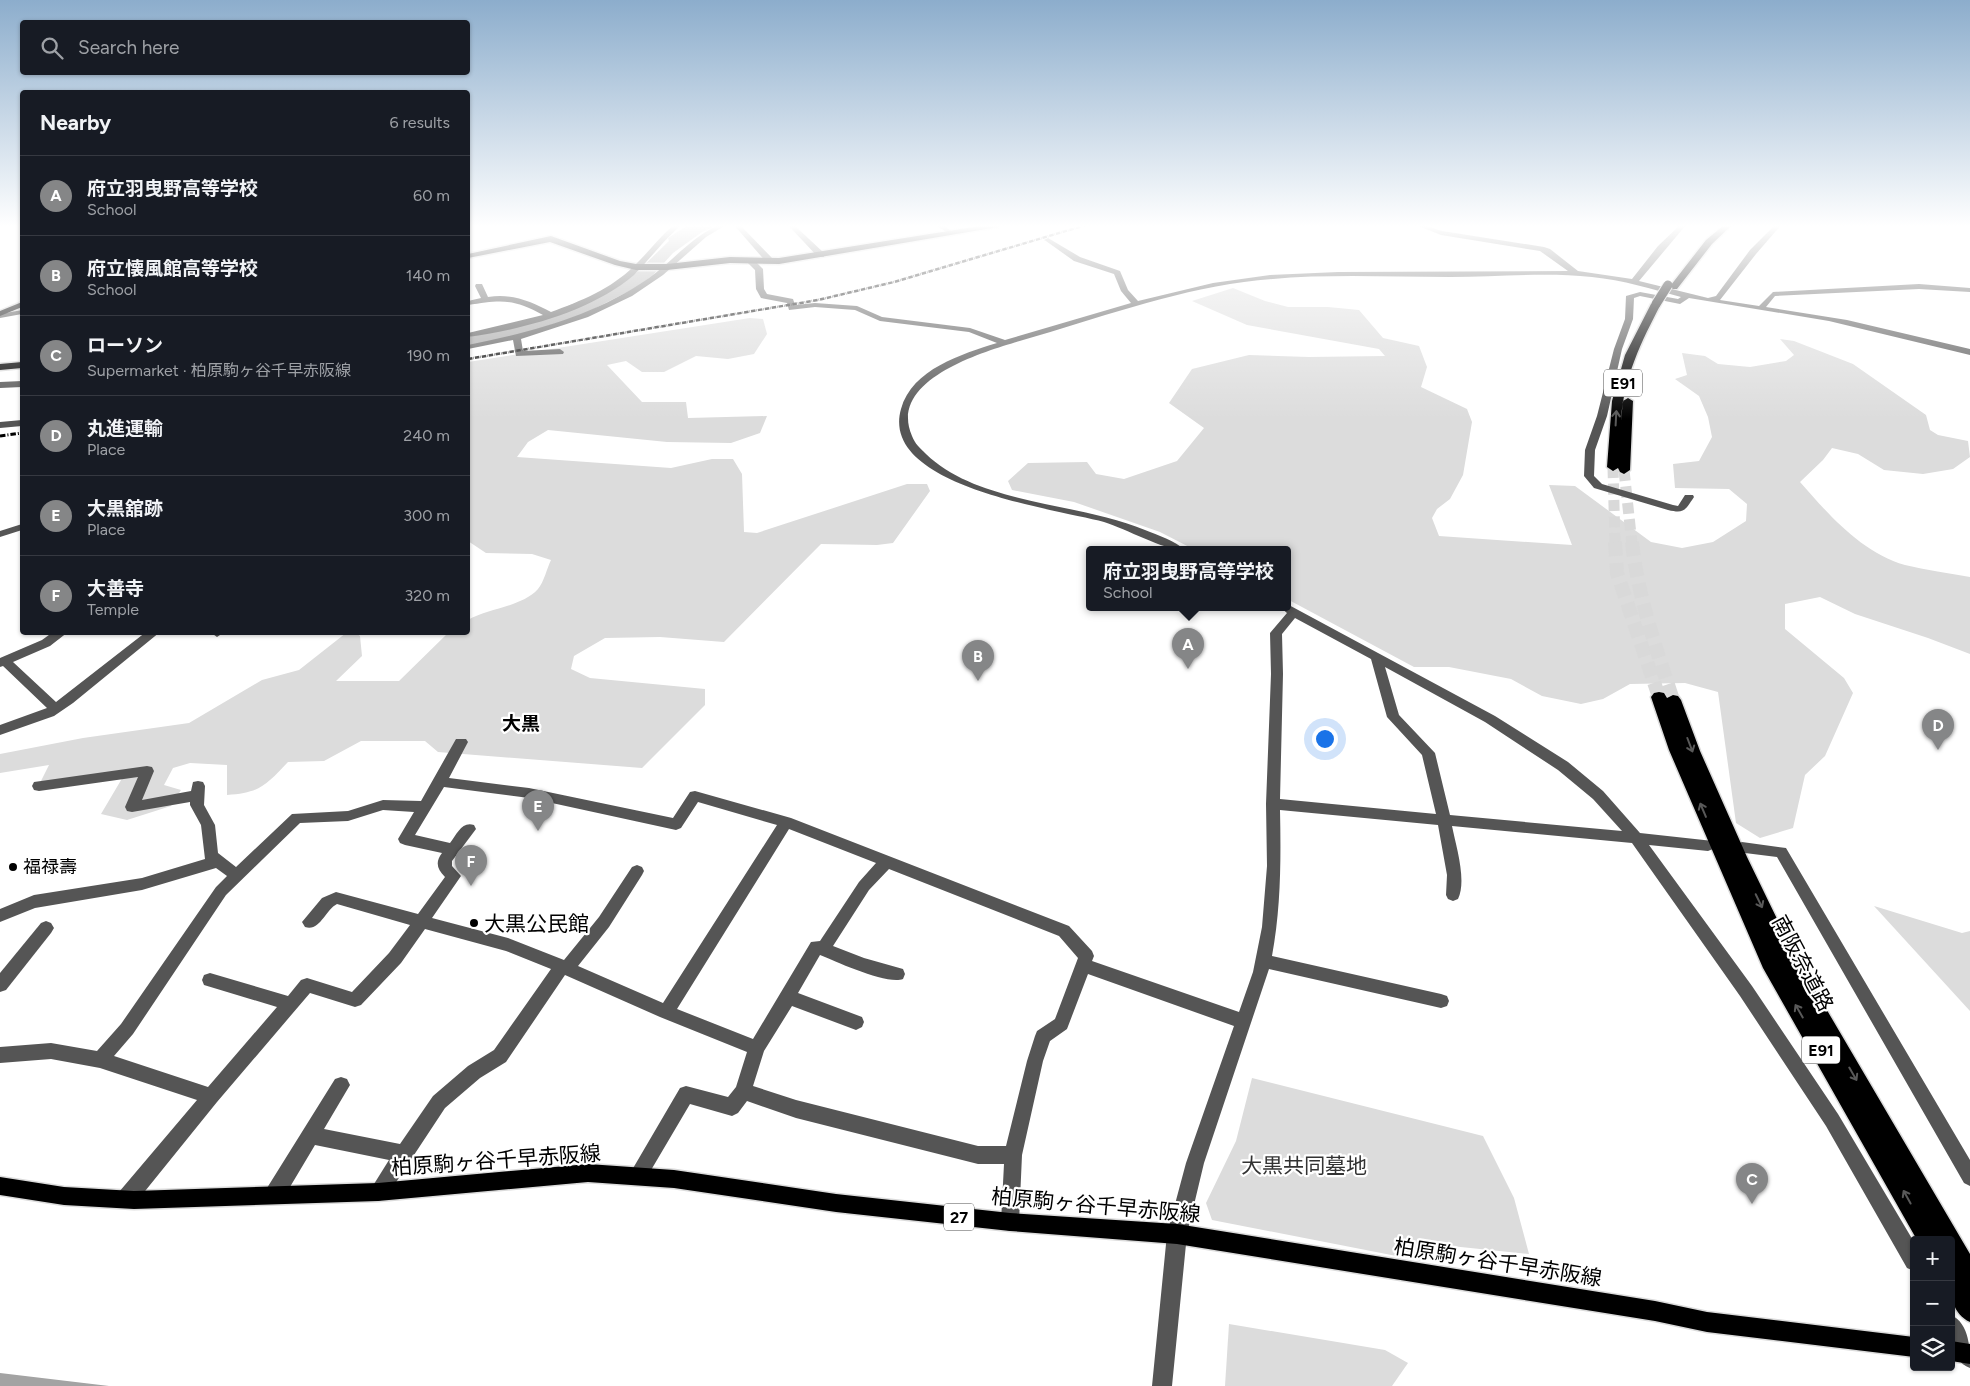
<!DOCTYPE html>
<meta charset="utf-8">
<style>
:root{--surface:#171b24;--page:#20242c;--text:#f1f3f6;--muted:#9ea1a6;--line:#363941;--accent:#858687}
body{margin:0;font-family:Figtree,"Noto Sans JP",sans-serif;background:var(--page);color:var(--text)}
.controls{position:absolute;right:15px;bottom:15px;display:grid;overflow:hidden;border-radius:5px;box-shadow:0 1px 4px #0004}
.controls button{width:45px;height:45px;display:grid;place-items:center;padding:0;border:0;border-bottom:1px solid var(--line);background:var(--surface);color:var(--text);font:25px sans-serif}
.you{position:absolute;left:1324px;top:738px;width:18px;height:18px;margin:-12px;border:4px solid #fff;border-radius:50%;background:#1a73e8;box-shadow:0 0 0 8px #1a73e833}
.badge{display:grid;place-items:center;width:32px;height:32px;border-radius:50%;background:var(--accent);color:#fff;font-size:16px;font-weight:700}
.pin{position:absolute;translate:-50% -41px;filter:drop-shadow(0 1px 2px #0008)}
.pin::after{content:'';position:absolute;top:26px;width:18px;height:15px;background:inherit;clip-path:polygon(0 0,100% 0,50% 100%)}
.popup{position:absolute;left:1086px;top:546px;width:205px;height:65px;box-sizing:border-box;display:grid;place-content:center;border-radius:5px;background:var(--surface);filter:drop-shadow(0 1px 4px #0005);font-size:16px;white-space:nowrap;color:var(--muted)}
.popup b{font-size:19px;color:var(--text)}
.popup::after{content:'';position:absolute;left:50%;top:100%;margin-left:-10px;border:10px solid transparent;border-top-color:var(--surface)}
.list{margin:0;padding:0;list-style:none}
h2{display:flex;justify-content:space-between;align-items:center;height:65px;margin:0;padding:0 20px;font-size:21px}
h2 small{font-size:16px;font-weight:400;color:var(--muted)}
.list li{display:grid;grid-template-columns:32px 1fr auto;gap:15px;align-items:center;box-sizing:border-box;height:80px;padding:0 20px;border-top:1px solid var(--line)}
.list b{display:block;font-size:19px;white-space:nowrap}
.list p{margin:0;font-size:16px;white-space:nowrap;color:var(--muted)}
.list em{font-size:16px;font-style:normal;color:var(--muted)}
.icon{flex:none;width:28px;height:28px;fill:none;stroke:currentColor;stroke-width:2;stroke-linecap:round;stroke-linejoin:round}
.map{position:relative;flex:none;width:1970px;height:1386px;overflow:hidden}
.search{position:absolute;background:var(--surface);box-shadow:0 1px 4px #0004;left:20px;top:20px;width:450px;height:55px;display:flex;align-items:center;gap:12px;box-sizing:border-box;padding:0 18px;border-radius:5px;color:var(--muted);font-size:19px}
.panel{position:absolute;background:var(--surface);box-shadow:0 1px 4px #0004;left:20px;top:90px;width:450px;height:545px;border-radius:5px}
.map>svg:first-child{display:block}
.green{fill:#dcdcdc}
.water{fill:#a3a3a3}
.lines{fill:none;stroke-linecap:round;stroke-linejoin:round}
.highway-tunnel-far1{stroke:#d9d9d9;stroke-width:11;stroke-dasharray:11 5.5;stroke-linecap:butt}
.highway-tunnel{stroke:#d9d9d9;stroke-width:14;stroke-dasharray:14 7;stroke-linecap:butt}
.major-casing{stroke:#dbdbdb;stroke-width:3}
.highway-casing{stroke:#dbdbdb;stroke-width:3}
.minor{fill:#555;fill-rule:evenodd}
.major{fill:#000;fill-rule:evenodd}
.highway{fill:#000;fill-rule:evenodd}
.rail-far1{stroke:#000;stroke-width:2.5;stroke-dasharray:4.5 1 0.5 1;stroke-linecap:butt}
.rail{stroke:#000;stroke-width:3;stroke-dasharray:5.5 2 1 2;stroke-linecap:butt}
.highway-bridge-casing{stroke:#dbdbdb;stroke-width:11;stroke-linecap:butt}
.highway-bridge{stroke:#000;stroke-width:9}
.oneway{stroke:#595959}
.poi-dot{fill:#000;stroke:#fff;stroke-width:2}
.labels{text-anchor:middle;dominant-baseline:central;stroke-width:4.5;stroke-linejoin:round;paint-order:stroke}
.shield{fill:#fff;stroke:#4c4c4c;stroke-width:1}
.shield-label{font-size:16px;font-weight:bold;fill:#000}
.poi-label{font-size:18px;fill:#000;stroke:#fff;text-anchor:start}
.neighbourhood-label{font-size:19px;font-weight:bold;fill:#000;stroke:#fff}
.near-poi-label{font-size:21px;fill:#000;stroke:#fff;text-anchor:start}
.near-street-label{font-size:21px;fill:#000;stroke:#fff}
.near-park-label{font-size:21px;fill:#333;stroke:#fff}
</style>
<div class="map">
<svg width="1970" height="1386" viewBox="0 0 1970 1386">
<rect width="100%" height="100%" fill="#fff"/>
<!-- green -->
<g class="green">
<path d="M 1233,288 L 1265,301 L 1288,307 L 1328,307 L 1359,310 L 1383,338 L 1419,346 L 1427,367 L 1421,387 L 1467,409 L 1472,422 L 1463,475 L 1450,499 L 1437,509 L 1432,518 L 1439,536 L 1572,545 L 1549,485 L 1575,486 L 1651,542 L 1682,548 L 1713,542 L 1746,521 L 1747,504 L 1729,489 L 1675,488 L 1673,464 L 1699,461 L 1712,437 L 1708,417 L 1699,396 L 1675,379 L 1687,375 L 1682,353 L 1705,356 L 1718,364 L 1750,367 L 1786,361 L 1794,355 L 1780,339 L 1794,341 L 1853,364 L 1926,415 L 1930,430 L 1938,435 L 1968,441 L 1970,457 L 1953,469 L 1923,474 L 1884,470 L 1858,454 L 1832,448 L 1823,460 L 1800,482 C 1828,514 1862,553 1905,565 C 1926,570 1949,573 1970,577 L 1970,654 L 1928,638 L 1855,614 L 1820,597 L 1785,604 L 1785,629 L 1844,678 L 1853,693 L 1825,756 L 1805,775 L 1793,828 L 1760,838 L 1736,823 L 1718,692 L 1685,683 L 1630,684 L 1603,699 L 1581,704 L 1542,696 L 1511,679 L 1449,667 L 1414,667 L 1287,599 L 1287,550 L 1195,550 L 1160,532 L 1074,502 L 1012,490 L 1008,481 L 1028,463 L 1087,462 L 1096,474 L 1124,479 L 1177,461 L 1204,428 L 1169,403 L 1192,369 L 1249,355 L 1309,357 L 1385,356 L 1379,349 L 1247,325 L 1192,301 Z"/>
<path d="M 750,318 L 763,319 L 767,334 L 754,354 L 728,359 L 696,356 L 664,372 L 642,372 L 626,361 L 607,365 L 642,402 L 686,402 L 688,418 L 767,416 L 760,433 L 731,443 L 667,442 L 548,430 L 528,442 L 517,457 L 671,468 L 712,459 L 733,459 L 742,474 L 744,532 L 757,533 L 907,484 L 927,484 L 930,491 L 893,543 L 877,545 L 821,544 L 724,642 L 660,637 L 605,638 L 574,656 L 571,669 L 590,678 L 705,689 L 705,705 L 642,768 L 438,752 L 425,741 L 361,741 L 324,761 L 288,762 C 266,785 260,793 227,795 L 227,765 L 190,763 L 173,768 L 164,785 L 181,790 L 171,806 L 127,820 L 101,814 L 127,770 L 40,783 L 49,765 L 0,773 L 0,754 L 83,738 L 189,723 L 262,680 L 299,670 L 346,633 L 356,633 L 360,636 L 362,656 L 336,681 L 399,681 L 448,633 L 468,632 L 468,620 C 488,608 522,607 538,589 C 544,582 547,568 551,560 L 532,554 L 486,553 L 468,541 L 468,362 Z"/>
<path d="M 1874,906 L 1962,933 L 1970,931 L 1970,1011 Z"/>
<path d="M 1252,1078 L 1483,1136 L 1514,1198 L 1529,1254 L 1422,1243 L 1422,1261 L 1212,1220 L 1206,1203 L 1236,1141 Z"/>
<path d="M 1229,1324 L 1385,1350 L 1408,1363 L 1392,1386 L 1225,1386 Z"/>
</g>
<!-- water -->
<g class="water">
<path d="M 688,225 L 718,225 L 702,232 L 673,253 L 653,275 L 639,286 L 580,316 L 519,335 L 468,346 L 468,337 L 523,324 L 616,287 L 637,272 L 669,241 L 668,238 Z"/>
<path d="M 0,1373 L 109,1386 L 0,1386 Z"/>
</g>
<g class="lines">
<!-- highway-tunnel-far1 -->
<g class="highway-tunnel-far1">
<path d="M 1613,467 L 1615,544"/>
<path d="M 1624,470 L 1632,544"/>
</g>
<!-- highway-tunnel -->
<g class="highway-tunnel">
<path d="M 1615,542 L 1617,573 L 1659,697"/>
<path d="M 1632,542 C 1638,597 1656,648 1673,700"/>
</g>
<!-- major casing -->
<g class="major-casing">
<g id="major">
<path d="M 22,302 L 22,307 L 0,316 L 0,311 Z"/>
<path d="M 588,1164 L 674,1170 L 836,1194 L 1010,1213 L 1177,1224 L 1655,1301 L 1707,1312 L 1914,1337 L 1914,1357 L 1707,1332 L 1655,1321 L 1177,1244 L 1010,1231 L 836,1212 L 674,1188 L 588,1182 L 378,1201 L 134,1209 L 64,1205 L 0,1195 L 0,1177 L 64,1187 L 134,1191 L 378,1183 Z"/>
<path d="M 1951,1341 L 1970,1344 L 1970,1364 L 1951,1361 Z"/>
</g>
</g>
<!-- highway casing -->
<g class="highway-casing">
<g id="highway">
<path d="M 986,225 L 1002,225 L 998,227 L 779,264 L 730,263 L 667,270 L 636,270 L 615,265 L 550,242 L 468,258 L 468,254 L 551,236 L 620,261 L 636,264 L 667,264 L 730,257 L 779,258 Z"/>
<path d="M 1724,225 L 1732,225 L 1712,244 L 1677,289 L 1671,289 L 1671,285 L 1706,240 Z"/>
<path d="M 1656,301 L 1661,304 C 1641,342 1624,377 1621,420 L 1623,401 L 1628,398 L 1633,401 L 1630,470 L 1624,474 L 1620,472 L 1618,468 L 1613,471 L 1607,467 L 1612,401 L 1625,355 L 1651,304 Z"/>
<path d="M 22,362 L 22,368 L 0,370 L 0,364 Z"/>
<path d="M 1659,692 L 1664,693 L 1667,698 L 1673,695 L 1678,696 L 1681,700 L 1700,751 L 1747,857 L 1794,954 L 1970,1254 L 1970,1322 C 1942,1310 1951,1265 1951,1240 L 1917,1240 L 1763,968 L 1669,750 L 1651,697 L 1654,693 Z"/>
</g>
</g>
<!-- minor -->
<g class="minor">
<path d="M 674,225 L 681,225 C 675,231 668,237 662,244 C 653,254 644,265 634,275 C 590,312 524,329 468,337 L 468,333 L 543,315 C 513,298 500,300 468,305 L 468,301 L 481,298 L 475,286 L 476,284 L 482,284 L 488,297 C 511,293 531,301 551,312 C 581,301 611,289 634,266 C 648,253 659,237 674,225 Z"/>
<path d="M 719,225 L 726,225 L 706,237 L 663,275 L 632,296 L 588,317 L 521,339 L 523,351 L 560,349 L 564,352 L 563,354 L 516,356 L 513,340 L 468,349 L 468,345 C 532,332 594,316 649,278 C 673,261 691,237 719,225 Z"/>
<path d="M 734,225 L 740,225 L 773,259 L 773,263 L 767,263 Z"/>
<path d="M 788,225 L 794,225 L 824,253 L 824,257 L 818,257 Z"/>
<path d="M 936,225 L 943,225 L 954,233 L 949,234 Z"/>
<path d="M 1416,225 L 1424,225 L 1442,231 L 1544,247 L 1550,249 L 1578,271 L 1632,279 L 1658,246 L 1680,225 L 1686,225 L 1639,281 L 1708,298 L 1716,296 L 1750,250 L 1775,225 L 1781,225 L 1756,254 L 1720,300 L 1759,306 L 1773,292 L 1919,284 L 1970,288 L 1970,292 L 1919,289 L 1775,296 L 1766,307 L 1847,320 L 1970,349 L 1970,355 L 1829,321 L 1689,298 L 1680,304 L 1640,296 L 1634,298 L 1633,319 L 1622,349 L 1607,416 L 1595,450 L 1594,476 L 1602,484 L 1673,505 L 1678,506 L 1685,495 L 1693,495 L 1694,497 C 1685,510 1685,514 1668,510 L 1594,488 L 1584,476 L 1585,450 L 1597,416 L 1614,349 L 1625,319 L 1626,296 L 1640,292 L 1678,299 L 1681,297 C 1652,289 1623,280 1592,277 C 1545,272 1497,277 1450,277 C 1381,277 1312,273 1244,282 C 1169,292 1096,319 1023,340 C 986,351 887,379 912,436 C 915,444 920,448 926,454 C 979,505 1078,502 1145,530 C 1158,535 1175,541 1185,550 C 1165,551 1127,529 1104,522 C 1057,509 879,487 901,409 C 912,369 962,354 997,343 L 969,332 L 880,321 L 855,310 L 815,307 L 789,310 L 787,303 L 761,298 L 756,289 L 755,270 L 745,260 L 752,258 L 763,269 L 764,289 L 767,294 L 793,299 L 795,305 L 815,303 L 857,306 L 882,317 L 970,328 L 1005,340 L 1131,303 L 1121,291 L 1114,274 L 1074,261 L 1046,241 L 1044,240 L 1048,238 L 1080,257 L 1120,271 L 1128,290 L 1138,301 L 1213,283 L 1270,275 L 1338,272 L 1568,271 L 1540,251 L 1441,235 Z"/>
<path d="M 22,310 L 22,314 L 0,318 L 0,314 Z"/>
<path d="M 22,381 L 22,387 L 0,388 L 0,382 Z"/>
<path d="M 22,420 L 22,426 L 0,428 L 0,422 Z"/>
<path d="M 22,524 L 22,530 L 0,537 L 0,531 Z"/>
<path d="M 1287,604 L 1495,716 L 1568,762 L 1603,791 L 1640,833 L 1713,841 L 1715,845 L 1713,849 L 1708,851 L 1649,845 L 1752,986 L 1838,1114 L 1914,1242 L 1914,1271 L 1907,1268 L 1826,1126 L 1740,996 L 1632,843 L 1452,826 C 1456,846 1467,881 1458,899 L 1453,901 L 1448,899 L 1446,895 L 1447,875 L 1438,825 L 1280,810 C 1281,859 1281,908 1272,956 L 1441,994 L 1447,996 L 1449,1001 L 1447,1006 L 1441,1008 L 1269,969 L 1204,1163 L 1187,1234 L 1172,1386 L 1152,1386 L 1167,1234 L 1186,1163 L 1234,1026 L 1088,974 L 1067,1029 L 1050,1041 L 1043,1061 L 1022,1155 L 1019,1222 L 1017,1229 L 1010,1231 L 1003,1229 L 1001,1222 L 1004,1164 L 978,1164 L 796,1118 L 747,1101 L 738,1113 L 732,1116 L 690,1104 L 644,1182 L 638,1185 L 632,1182 L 629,1176 L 632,1170 L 680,1088 L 686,1086 L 728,1097 L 736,1087 L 747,1052 L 660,1017 L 565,975 L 506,1062 L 480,1078 L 445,1108 L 385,1199 L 378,1201 L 371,1199 L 369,1192 L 389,1160 L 315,1145 L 281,1202 L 274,1204 L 267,1202 L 265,1195 L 267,1188 L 335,1079 L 341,1077 L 347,1079 L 350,1085 L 324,1129 L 400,1144 L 433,1096 L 468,1066 L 494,1050 L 551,969 L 506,951 L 425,929 L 401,963 L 361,1005 L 355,1007 L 310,993 L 217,1102 L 133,1206 L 126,1208 L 119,1206 L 117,1199 L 119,1192 L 197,1100 L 100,1068 L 51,1059 L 0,1063 L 0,1047 L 51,1043 L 97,1051 L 121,1024 L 216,887 L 227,876 L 216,868 L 142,890 L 35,908 L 0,922 L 0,909 L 34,895 L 142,878 L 205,859 L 201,825 L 190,805 L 190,802 L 132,812 L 127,811 L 125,807 L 138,777 L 39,791 L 34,790 L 32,786 L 34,782 L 147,766 L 152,767 L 154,771 L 142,800 L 191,791 L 193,782 L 198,781 L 203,782 L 205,786 L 204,805 L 215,825 L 218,853 L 236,867 L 292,814 L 348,811 L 383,800 L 421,801 L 456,739 L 466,739 L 468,742 L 449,778 L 529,788 L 673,818 L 690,792 L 695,791 L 791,818 L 1069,926 L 1092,951 L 1094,956 L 1092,961 L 1239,1012 L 1253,972 L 1262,927 L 1267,866 L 1266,804 L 1271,674 L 1270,633 L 1287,613 L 1281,608 L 1287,608 ZM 1295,618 L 1371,659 L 1387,717 L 1422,755 L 1436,814 L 1280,799 L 1283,674 L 1282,634 ZM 1385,667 L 1485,722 L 1558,770 L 1593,799 L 1622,831 L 1450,815 L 1435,753 L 1399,715 ZM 444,787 L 529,798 L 676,830 L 681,828 L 698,802 L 777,825 L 663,1003 L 578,966 L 609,927 L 642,875 L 644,871 L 642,867 L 637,865 L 632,867 L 599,917 L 564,960 L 508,938 L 432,918 L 461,876 L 452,866 L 452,861 L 476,829 L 474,825 C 462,821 457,834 450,843 L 415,835 ZM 383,810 L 414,812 L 398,839 L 400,843 L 405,845 L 442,853 C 435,862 437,869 445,877 L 418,914 L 336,892 L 322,898 L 302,922 L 305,927 C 320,932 325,910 337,904 L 410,925 L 389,953 L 352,992 L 307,978 L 301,980 L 288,996 L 210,973 L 204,975 L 202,980 L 204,985 L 277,1007 L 208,1087 L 114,1056 L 133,1034 L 226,895 L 300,823 L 348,821 ZM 789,829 L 876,863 L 859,882 L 820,941 L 811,942 L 753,1039 L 677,1009 ZM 889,869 L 1059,936 L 1078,958 L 1055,1019 L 1037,1031 L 1035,1036 L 1027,1061 L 1006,1146 L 978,1146 L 796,1100 L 753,1086 L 764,1051 L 792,1006 L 856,1030 L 862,1027 L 864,1022 L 862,1017 L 798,993 L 820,955 C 837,962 887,985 903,979 L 905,974 L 903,969 L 864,958 L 833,946 L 869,890 Z"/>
<path d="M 53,632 L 68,632 L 50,646 L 13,662 L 56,702 L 146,632 L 160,632 L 73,703 L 54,716 L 0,735 L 0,725 L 47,708 L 3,666 L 0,667 L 0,658 L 42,640 Z"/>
<path d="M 210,632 L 223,632 L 223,633 L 217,637 Z"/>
<path d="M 1742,842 L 1786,848 L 1970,1160 L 1970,1186 L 1964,1183 L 1777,857 L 1737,852 L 1735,848 L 1737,844 Z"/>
<path d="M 46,921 L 51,923 L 54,928 L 51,933 L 6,990 L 0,992 L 0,973 L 41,923 Z"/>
<path d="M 1951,1315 C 1970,1324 1970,1349 1970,1368 C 1949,1360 1951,1334 1951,1315 Z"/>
</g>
<!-- major -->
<use href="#major" class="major"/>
<!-- highway -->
<use href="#highway" class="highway"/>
<!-- rail-far1 -->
<path class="rail-far1" d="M 468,359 L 818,300 L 894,282 L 1086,225"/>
<!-- rail -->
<path class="rail" d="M 0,436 L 22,433"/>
<!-- highway-bridge casing -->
<g class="highway-bridge-casing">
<path id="highway-bridge" d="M 1656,304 L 1668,285"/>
</g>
<!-- highway-bridge -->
<use href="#highway-bridge" class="highway-bridge"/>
</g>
<!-- one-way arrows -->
<defs><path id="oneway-shaft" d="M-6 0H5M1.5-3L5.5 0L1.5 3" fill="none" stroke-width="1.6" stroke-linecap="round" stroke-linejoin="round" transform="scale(1.25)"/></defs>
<g class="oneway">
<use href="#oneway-shaft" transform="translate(1616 418) rotate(-87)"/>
<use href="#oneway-shaft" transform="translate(1690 745) rotate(69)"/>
<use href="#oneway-shaft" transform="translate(1703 810) rotate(-113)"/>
<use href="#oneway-shaft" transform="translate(1759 901) rotate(64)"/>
<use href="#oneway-shaft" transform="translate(1799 1011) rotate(-120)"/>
<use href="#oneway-shaft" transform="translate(1853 1074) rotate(60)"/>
<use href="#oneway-shaft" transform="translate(1907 1197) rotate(-119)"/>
</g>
<!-- sky -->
<linearGradient id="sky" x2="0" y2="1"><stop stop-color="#8cadcc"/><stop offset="0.54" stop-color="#fff"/><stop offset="1" stop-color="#fff" stop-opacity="0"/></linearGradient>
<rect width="1970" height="419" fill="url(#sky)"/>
<!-- markers -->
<g class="poi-dot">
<circle cx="13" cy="867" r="5"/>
<circle cx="474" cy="923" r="5"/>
</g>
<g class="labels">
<!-- shield labels -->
<g class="shield">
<rect x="1604" y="369.5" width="38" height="27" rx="4"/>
<rect x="1802" y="1036.5" width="38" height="27" rx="4"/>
<rect x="944" y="1203.5" width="30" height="27" rx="4"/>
</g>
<g class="shield-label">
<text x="1623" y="383">E91</text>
<text x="1821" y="1050">E91</text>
<text x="959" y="1217">27</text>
</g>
<!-- poi labels -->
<g class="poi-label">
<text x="23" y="867">福禄壽</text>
</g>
<!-- neighbourhood labels -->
<g class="neighbourhood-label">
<text x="521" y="723">大黒</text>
</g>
<!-- near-poi labels -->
<g class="near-poi-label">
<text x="484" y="923">大黒公民館</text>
</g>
<!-- near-street labels -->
<g class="near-street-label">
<text transform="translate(1803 963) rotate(62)">南阪奈道路</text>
<text transform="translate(496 1160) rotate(-4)">柏原駒ヶ谷千早赤阪線</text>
<text transform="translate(1096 1205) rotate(5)">柏原駒ヶ谷千早赤阪線</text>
<text transform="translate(1498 1262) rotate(9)">柏原駒ヶ谷千早赤阪線</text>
</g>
<!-- near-park labels -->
<g class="near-park-label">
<text x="1304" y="1165">大黒共同墓地</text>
</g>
</g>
</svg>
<div class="controls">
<button>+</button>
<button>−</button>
<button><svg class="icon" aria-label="layers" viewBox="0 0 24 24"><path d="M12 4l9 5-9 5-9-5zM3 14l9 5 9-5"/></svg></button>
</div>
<div class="you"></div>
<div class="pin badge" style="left:1188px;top:669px">A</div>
<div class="popup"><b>府立羽曳野高等学校</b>School</div>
<div class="pin badge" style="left:978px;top:681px">B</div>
<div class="pin badge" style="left:1752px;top:1204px">C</div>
<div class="pin badge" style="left:1938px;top:750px">D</div>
<div class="pin badge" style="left:538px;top:831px">E</div>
<div class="pin badge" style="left:471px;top:886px">F</div>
<div class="search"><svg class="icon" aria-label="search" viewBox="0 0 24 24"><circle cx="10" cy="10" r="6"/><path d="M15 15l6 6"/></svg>Search here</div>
<section class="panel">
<h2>Nearby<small>6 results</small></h2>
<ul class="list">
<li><span class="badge">A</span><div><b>府立羽曳野高等学校</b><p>School</p></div><em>60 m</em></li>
<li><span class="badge">B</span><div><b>府立懐風館高等学校</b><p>School</p></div><em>140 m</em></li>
<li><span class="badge">C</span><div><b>ローソン</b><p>Supermarket · 柏原駒ヶ谷千早赤阪線</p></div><em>190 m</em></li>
<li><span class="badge">D</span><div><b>丸進運輸</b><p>Place</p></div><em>240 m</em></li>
<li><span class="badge">E</span><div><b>大黒舘跡</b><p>Place</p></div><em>300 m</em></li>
<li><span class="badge">F</span><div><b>大善寺</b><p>Temple</p></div><em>320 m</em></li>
</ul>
</section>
</div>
